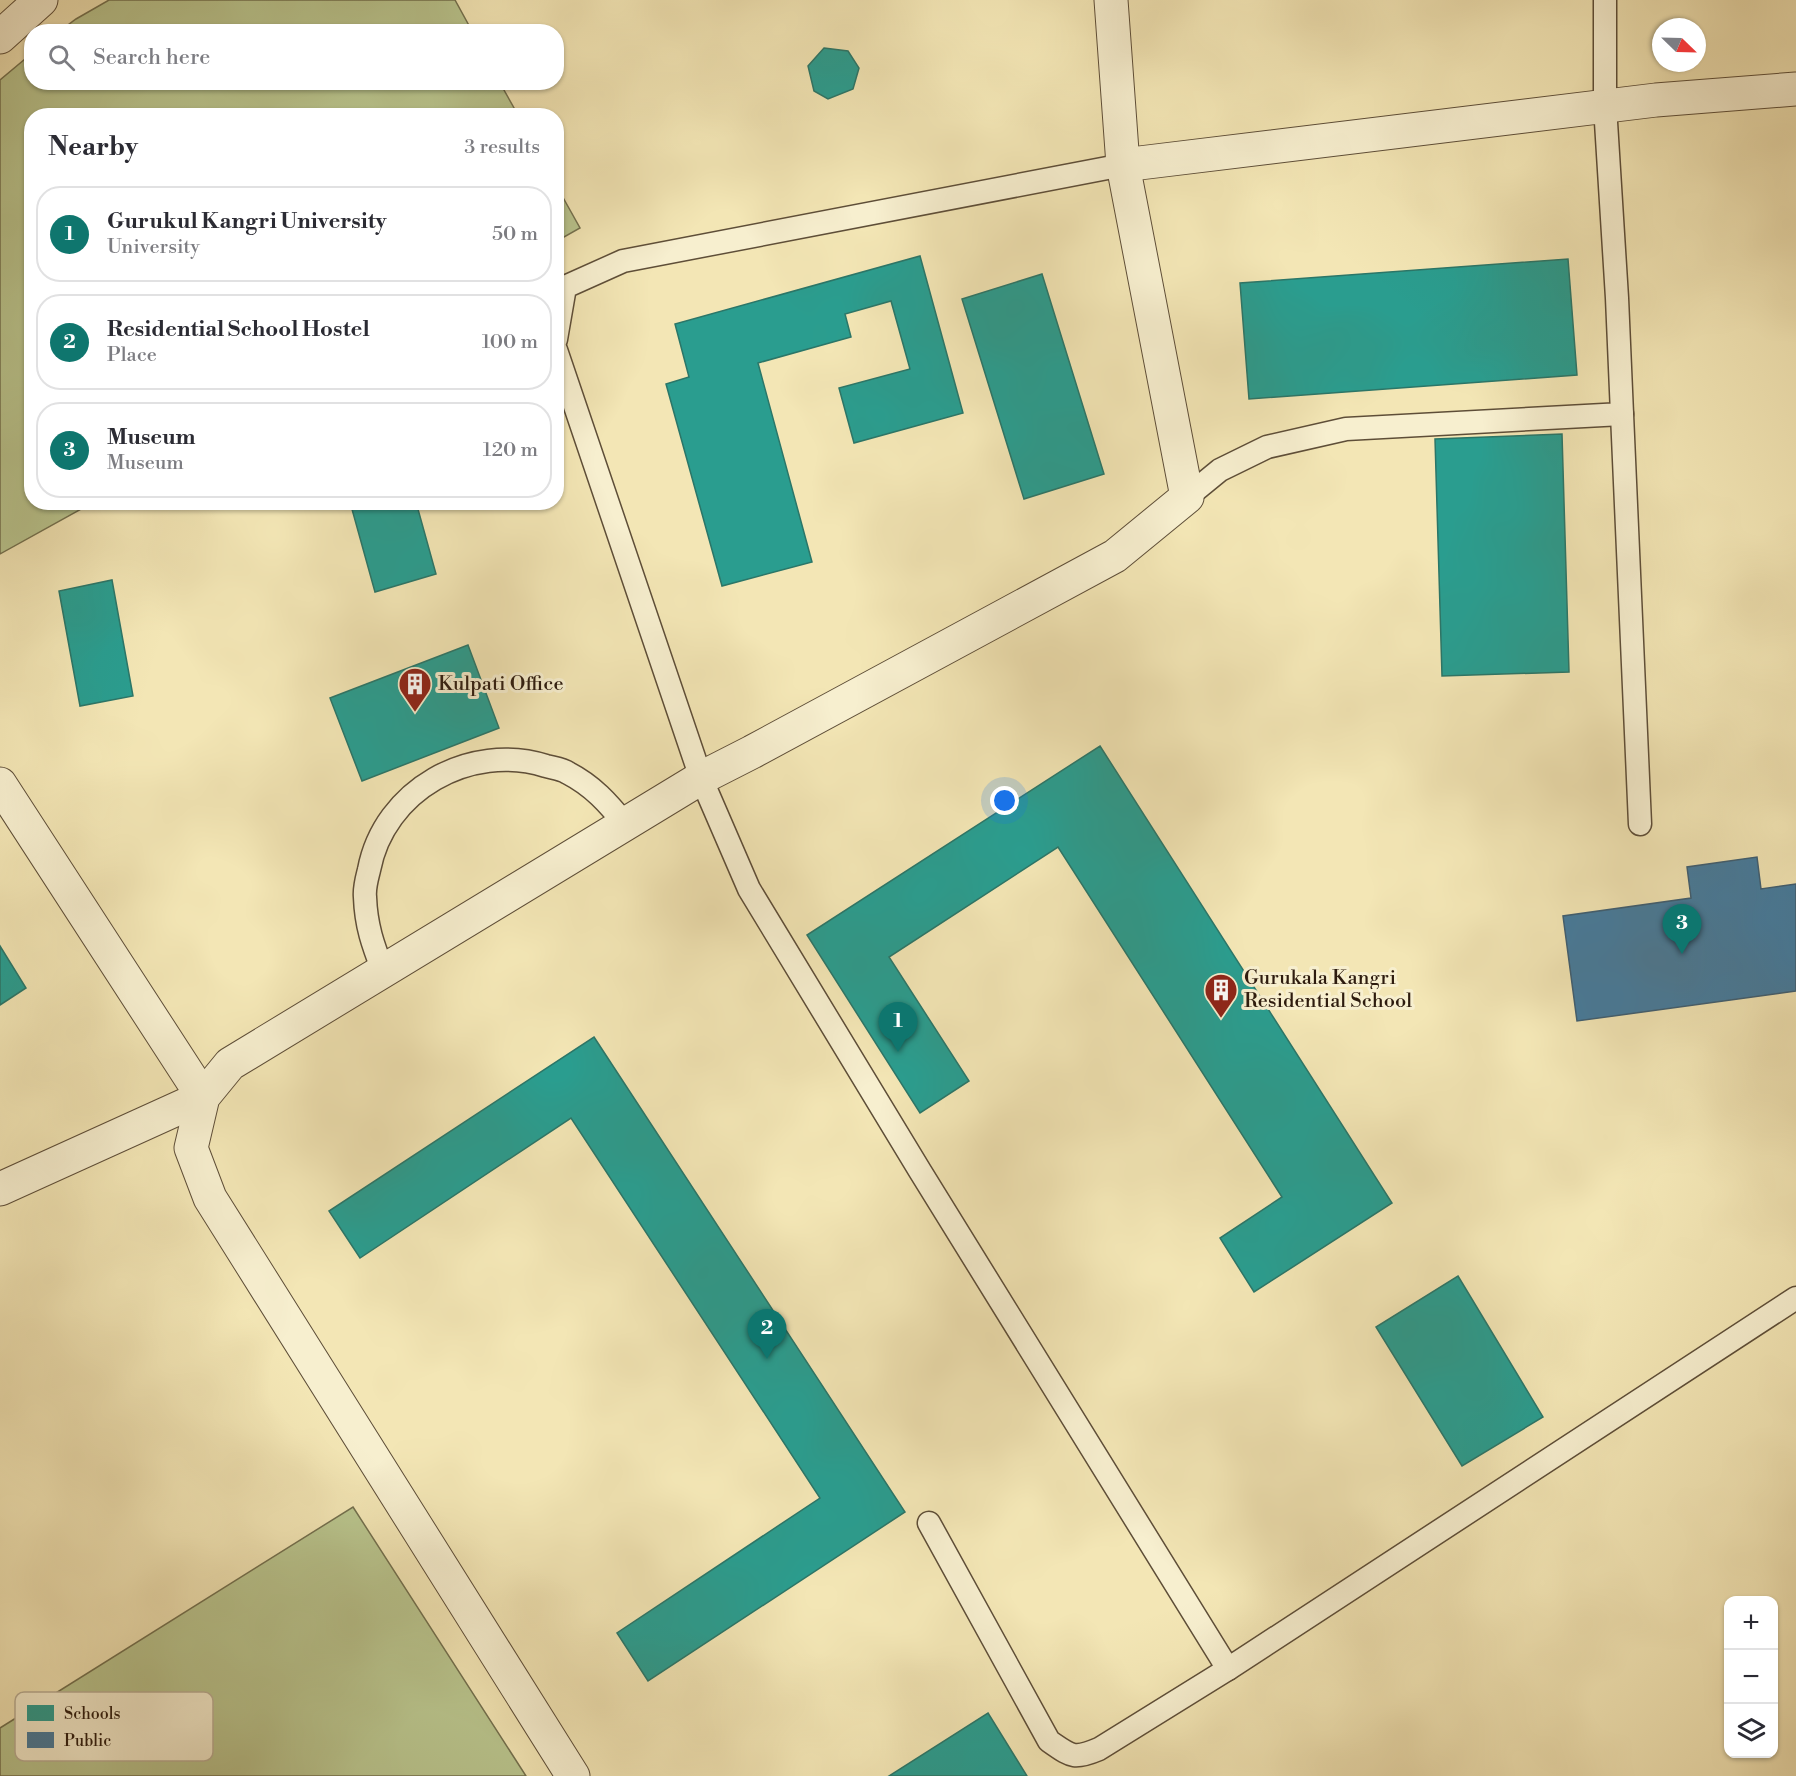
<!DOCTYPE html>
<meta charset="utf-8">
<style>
:root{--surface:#fff;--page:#f7f7f7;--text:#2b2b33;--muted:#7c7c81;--line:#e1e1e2;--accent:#0f766e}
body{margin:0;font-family:"Libre Bodoni",serif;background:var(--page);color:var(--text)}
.controls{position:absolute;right:18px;bottom:18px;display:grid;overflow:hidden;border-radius:12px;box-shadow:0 2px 4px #0004}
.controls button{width:54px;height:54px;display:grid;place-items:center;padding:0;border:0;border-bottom:2px solid var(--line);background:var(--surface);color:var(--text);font:30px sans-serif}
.compass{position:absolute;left:1652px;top:18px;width:54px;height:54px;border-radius:50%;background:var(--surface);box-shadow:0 2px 4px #0004;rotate:113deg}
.you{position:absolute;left:1005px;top:801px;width:21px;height:21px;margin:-15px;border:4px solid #fff;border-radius:50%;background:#1a73e8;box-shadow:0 0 0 9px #1a73e833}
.badge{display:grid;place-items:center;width:39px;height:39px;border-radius:50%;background:var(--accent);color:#fff;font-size:20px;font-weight:700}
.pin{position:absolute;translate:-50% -50px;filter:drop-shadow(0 2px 3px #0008)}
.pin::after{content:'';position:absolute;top:32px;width:21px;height:18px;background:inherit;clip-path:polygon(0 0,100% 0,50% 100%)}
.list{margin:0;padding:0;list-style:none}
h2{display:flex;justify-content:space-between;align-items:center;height:78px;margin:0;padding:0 24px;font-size:26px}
h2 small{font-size:20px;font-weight:400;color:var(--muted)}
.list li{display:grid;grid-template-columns:39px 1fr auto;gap:18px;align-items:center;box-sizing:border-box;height:96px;margin:0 12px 12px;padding:0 12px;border:2px solid var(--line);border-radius:24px}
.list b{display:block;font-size:22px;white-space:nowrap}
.list p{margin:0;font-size:20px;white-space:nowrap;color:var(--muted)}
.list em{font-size:20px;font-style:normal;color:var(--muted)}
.icon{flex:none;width:33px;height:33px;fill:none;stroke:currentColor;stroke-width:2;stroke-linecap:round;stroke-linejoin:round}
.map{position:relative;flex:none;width:1796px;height:1776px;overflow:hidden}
.search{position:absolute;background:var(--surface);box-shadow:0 2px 4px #0004;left:24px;top:24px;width:540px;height:66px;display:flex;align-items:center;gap:15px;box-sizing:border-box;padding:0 21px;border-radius:24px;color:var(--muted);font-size:22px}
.panel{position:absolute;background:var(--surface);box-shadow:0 2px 4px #0004;left:24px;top:108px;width:540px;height:402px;border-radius:24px}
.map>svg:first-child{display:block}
.green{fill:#b9c58e;stroke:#73704e;stroke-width:1.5}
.schools{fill:#2a9d8f;stroke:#2b7668;stroke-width:1.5}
.public{fill:#457b9d;stroke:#3e5e72;stroke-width:1.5}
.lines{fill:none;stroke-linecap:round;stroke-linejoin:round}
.lane-casing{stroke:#5e4e38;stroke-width:25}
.street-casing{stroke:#5e4e38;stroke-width:35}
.lane{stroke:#f7efcf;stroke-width:22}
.street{stroke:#f7efcf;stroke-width:33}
.labels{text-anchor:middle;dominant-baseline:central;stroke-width:6;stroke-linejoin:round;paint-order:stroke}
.poi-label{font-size:20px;fill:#2d1b0e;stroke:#f7efcf;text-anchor:start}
.key{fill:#f7efcf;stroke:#baaf95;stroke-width:1.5}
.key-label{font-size:16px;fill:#2d1b0e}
</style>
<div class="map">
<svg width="1796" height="1776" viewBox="0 0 1796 1776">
<rect width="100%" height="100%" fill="#f3e6b5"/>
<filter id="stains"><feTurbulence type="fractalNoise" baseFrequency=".00333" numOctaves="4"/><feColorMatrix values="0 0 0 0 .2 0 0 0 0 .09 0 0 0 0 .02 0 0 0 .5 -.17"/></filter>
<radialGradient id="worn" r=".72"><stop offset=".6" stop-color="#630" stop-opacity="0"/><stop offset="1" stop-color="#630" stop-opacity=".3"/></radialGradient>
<!-- green -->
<g class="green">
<path d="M 109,0 L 455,0 L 472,31 L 60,31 L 76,19 Z"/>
<path d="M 31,54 L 32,82 L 500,83 L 518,115 L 32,116 L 32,502 L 92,503 L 0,554 L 0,80 Z"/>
<path d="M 556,185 L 580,228 L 557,241 L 556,241 Z"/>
<path d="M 353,1507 L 526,1776 L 0,1776 L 0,1728 Z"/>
</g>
<!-- schools -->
<g class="schools">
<path d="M 824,48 L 848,51 L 859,68 L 853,89 L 828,99 L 814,91 L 808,66 Z"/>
<path d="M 920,256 L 963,413 L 854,443 L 839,388 L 910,369 L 891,301 L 845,314 L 851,337 L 758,363 L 812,562 L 722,586 L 666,384 L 689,377 L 675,324 Z"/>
<path d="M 1568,259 L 1577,375 L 1249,399 L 1240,283 Z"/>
<path d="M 1042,274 L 1104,474 L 1024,499 L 962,299 Z"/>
<path d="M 1562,434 L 1569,672 L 1442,676 L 1435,439 Z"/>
<path d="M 350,502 L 416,502 L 436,574 L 375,592 Z"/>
<path d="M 112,580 L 133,696 L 80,706 L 59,591 Z"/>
<path d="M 468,645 L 499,728 L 362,781 L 330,698 Z"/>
<path d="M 1100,746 L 1392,1203 L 1254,1292 L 1220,1238 L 1282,1197 L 1058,847 L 889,957 L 969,1081 L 920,1113 L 807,935 Z"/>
<path d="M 0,946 L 26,988 L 0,1005 Z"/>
<path d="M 594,1037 L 905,1512 L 648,1681 L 617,1633 L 820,1498 L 571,1118 L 360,1258 L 329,1211 Z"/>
<path d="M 1458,1276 L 1543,1417 L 1462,1466 L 1376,1327 Z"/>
<path d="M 988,1713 L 1027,1776 L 889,1776 Z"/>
</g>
<!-- public -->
<path class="public" d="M 1757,857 L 1761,889 L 1796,884 L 1796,991 L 1577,1021 L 1563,916 L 1691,898 L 1687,867 Z"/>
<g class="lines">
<!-- lane casing -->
<g class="lane-casing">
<g id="lane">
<path d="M 556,339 L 565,287 L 623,261 L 1123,165"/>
<path d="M 556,350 L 701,778 L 749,889 L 920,1171 L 1228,1669"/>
<path d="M 1622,414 L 1640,824"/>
<path d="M 1187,497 L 1220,470 L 1267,447 L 1346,429 L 1622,414 L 1617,298 L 1605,106 L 1605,0"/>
<path d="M 383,971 C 373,945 366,926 365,897 C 364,888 367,878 369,870 C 384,790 470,742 546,766 C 553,768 562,769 568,773 C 593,786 608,803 625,824"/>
<path d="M 929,1523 L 1049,1741 C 1071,1756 1073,1760 1099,1749 L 1228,1669 L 1796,1298"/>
</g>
</g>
<!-- street casing -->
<g class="street-casing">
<g id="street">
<path d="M 0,37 L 41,0"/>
<path d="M 1123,165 L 1656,100 L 1796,89"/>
<path d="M 0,784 L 203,1097 L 0,1189"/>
<path d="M 573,1776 L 210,1198 L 191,1148 L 203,1097 L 230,1064 L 701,778 L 752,752 L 1115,556 L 1187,497 L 1123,165 L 1111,0"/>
</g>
</g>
<!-- lane -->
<use href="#lane" class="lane"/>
<!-- street -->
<use href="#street" class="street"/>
</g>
<!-- icons -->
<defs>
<g id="building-pin" transform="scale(1.725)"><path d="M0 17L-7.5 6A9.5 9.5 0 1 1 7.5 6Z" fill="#8f2418" stroke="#f7efcf"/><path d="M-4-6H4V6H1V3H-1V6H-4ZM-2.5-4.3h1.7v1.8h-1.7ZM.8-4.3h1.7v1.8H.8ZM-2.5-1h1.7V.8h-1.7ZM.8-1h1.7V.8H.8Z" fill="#fff"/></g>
</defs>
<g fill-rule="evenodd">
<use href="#building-pin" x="415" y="684"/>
<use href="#building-pin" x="1221" y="990"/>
</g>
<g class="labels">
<!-- poi labels -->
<g class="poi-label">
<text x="438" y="684">Kulpati Office</text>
<text x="1244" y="978">Gurukala Kangri<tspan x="1244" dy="23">Residential School</tspan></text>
</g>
</g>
<!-- legend -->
<rect x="15" y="1692" width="198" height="69" rx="9" class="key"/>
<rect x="27" y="1705" width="27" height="16" fill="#2a9d8f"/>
<rect x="27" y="1732" width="27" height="16" fill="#457b9d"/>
<g class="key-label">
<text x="64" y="1719">Schools</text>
<text x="64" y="1746">Public</text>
</g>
<rect width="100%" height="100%" filter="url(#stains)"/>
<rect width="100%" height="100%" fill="url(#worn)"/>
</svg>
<div class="controls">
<button>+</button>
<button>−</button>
<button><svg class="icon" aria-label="layers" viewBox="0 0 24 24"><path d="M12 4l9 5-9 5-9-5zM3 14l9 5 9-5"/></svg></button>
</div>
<svg class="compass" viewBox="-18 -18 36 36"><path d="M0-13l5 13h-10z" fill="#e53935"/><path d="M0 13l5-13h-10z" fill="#7c7c81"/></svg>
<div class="you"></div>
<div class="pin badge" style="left:898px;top:1052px">1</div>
<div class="pin badge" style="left:767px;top:1359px">2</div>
<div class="pin badge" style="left:1682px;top:954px">3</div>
<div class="search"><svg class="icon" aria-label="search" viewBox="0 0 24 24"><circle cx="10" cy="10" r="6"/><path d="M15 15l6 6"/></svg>Search here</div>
<section class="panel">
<h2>Nearby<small>3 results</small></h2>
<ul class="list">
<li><span class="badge">1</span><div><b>Gurukul Kangri University</b><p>University</p></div><em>50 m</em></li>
<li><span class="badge">2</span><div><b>Residential School Hostel</b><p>Place</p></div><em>100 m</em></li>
<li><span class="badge">3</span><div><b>Museum</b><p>Museum</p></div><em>120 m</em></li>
</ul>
</section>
</div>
